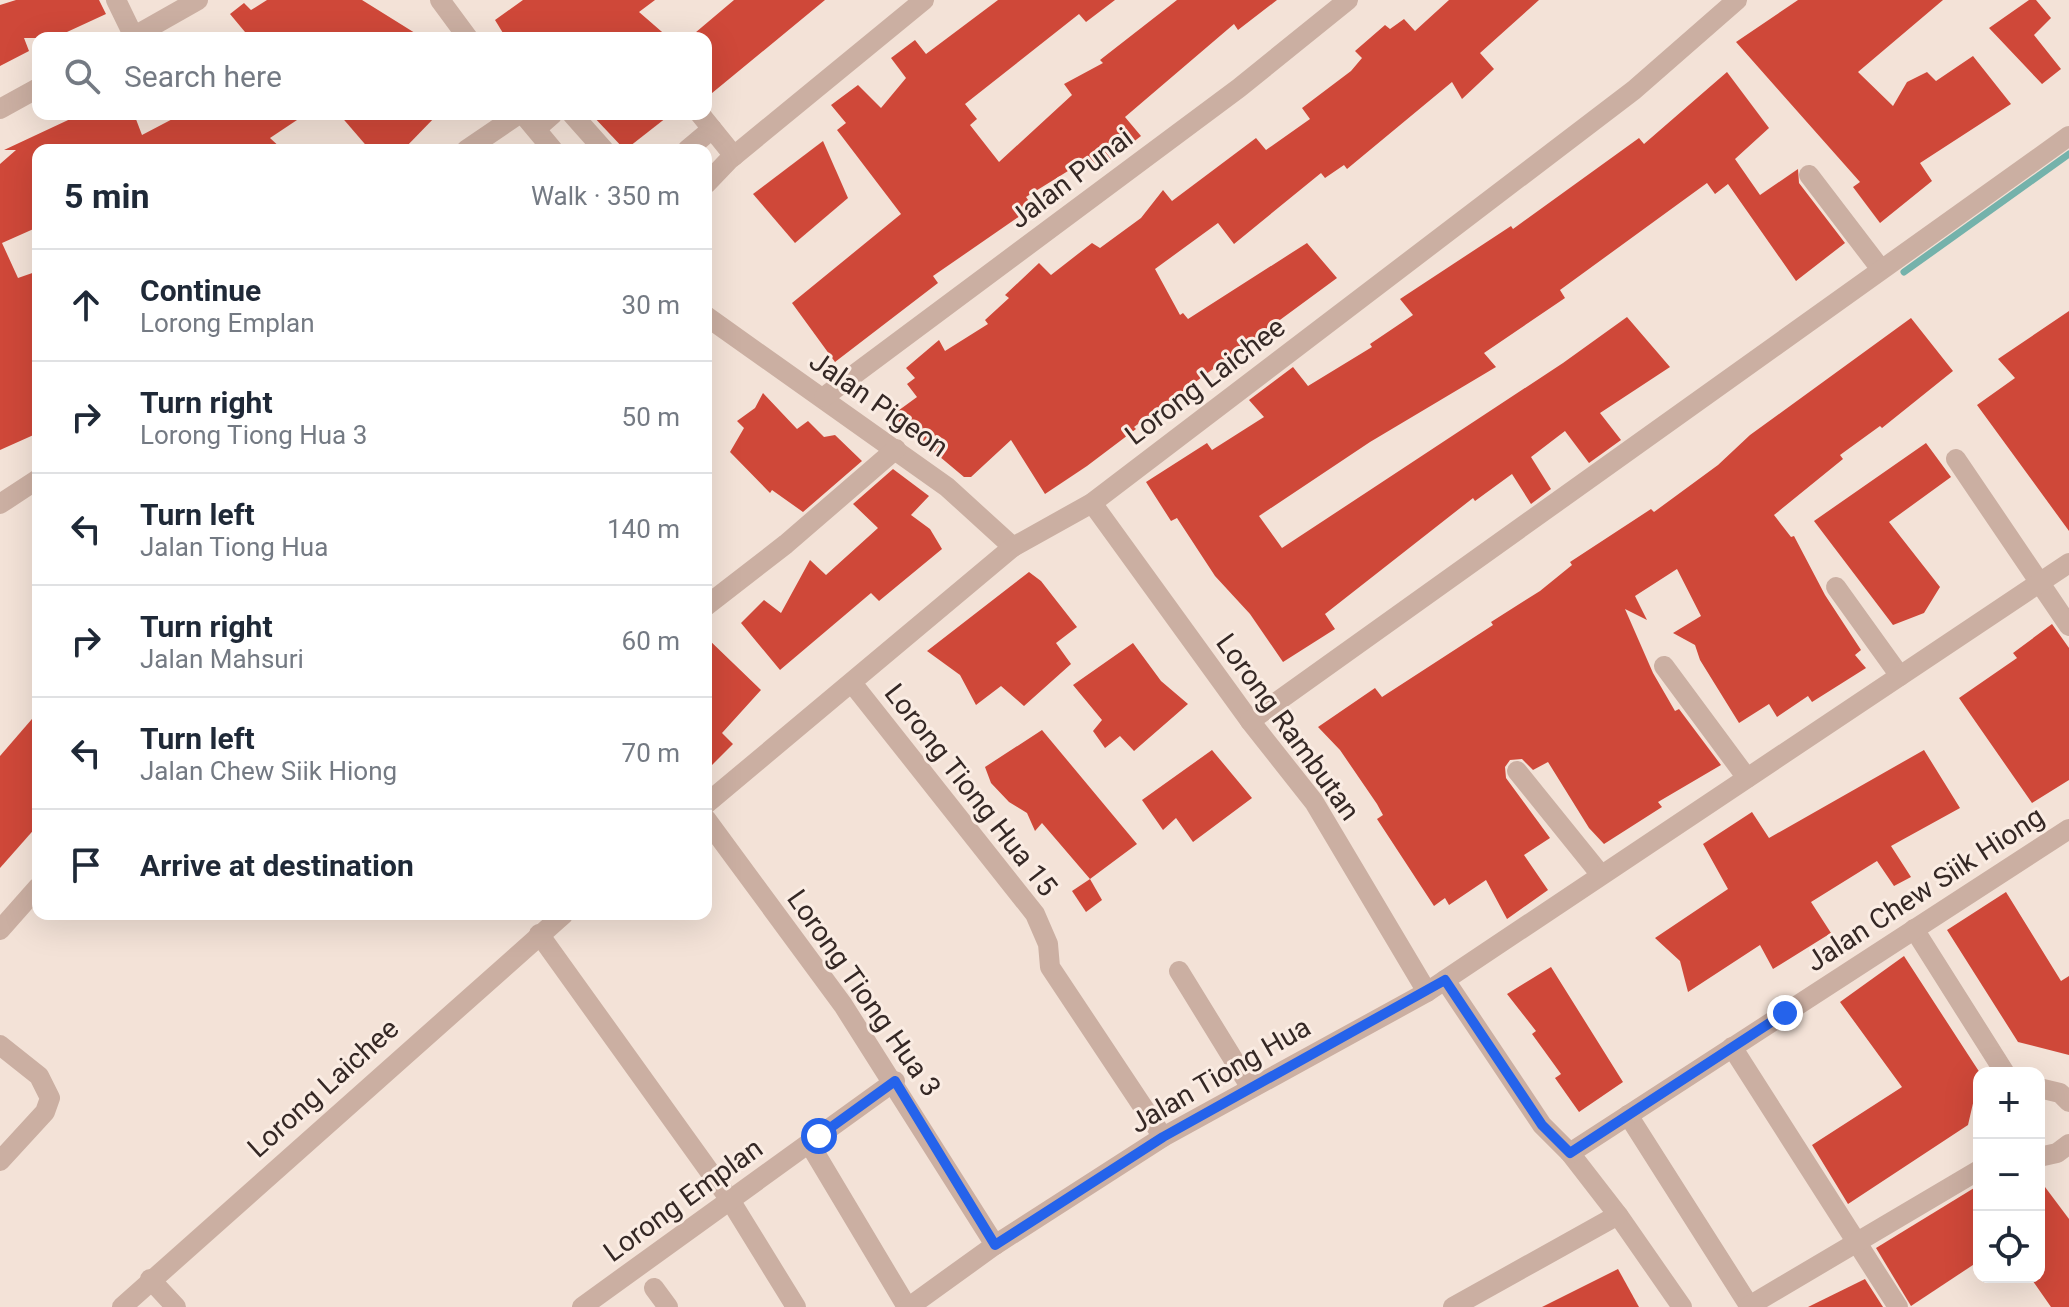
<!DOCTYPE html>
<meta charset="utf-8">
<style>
:root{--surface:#fff;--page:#f6f6f7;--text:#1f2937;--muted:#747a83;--line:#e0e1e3}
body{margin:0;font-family:Roboto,sans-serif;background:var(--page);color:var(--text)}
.controls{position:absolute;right:24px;bottom:24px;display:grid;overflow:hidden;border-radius:16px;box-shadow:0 8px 32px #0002}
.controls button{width:72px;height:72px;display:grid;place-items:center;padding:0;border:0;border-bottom:2px solid var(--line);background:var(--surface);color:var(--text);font:40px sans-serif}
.stop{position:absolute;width:24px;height:24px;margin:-18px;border:6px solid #2563eb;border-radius:50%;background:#fff}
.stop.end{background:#2563eb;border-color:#fff;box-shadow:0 2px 8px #0008}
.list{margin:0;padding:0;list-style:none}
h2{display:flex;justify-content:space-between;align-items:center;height:104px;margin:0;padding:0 32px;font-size:34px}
h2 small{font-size:26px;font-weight:400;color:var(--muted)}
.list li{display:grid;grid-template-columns:52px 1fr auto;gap:24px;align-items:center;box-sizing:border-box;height:112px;padding:0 32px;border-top:2px solid var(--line)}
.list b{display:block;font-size:30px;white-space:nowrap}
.list p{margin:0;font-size:26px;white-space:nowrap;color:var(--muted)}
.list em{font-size:26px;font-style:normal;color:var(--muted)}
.icon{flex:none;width:44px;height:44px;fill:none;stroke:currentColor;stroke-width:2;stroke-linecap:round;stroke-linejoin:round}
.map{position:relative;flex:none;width:2069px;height:1307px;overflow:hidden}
.search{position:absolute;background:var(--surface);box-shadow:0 8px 32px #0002;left:32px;top:32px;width:680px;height:88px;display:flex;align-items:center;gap:20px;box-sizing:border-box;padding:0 28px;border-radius:16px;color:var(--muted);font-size:30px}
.panel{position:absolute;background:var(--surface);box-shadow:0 8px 32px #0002;left:32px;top:144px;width:680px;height:776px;border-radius:16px}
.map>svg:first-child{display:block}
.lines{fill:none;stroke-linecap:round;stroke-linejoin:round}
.stream{stroke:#74b2ab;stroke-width:7}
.building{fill:#cf4839}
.minor{stroke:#cbafa2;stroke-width:20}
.route{stroke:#2563eb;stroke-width:10}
.labels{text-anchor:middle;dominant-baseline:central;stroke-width:6;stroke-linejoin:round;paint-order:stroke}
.street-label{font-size:28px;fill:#352825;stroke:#faece3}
</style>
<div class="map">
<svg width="2069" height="1307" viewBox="0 0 2069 1307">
<rect width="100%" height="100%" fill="#f3e2d7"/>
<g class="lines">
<!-- stream -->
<path class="stream" d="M 1904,272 L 2069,154"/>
</g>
<!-- building -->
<g class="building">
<path d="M 16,0 L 99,0 L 106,14 L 54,38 L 24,38 L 29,51 L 0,66 L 0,5 Z"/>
<path d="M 267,0 L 362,0 L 423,38 L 250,38 L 230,14 L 244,3 L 251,10 Z"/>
<path d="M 523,0 L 655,0 L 639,12 L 669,38 L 506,38 L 495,20 Z"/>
<path d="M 734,0 L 825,0 L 706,98 L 706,38 L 689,38 Z"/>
<path d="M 998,0 L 1115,0 L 1086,22 L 1079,14 L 965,104 L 977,119 L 970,125 L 999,162 L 1072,95 L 1064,84 L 1103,63 L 1100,60 L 1177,0 L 1277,0 L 1238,30 L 1234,24 L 1125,117 L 1141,136 L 1100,168 L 1089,158 L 1026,197 L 1033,207 L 933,276 L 938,283 L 835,362 L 792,303 L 901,214 L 837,130 L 846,123 L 831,105 L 858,85 L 881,108 L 906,78 L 891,58 L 915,40 L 926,54 Z"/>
<path d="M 1449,0 L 1539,0 L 1480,53 L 1494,69 L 1462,99 L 1452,82 L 1347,169 L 1344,165 L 1325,178 L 1321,173 L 1234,244 L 1218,223 L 1155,269 L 1180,315 L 1183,313 L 1188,319 L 1307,243 L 1337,278 L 1134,427 L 1136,429 L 1087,466 L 1045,494 L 1011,440 L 971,477 L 964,477 L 921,441 L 924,439 L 891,416 L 917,397 L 907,384 L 915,378 L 906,368 L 939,340 L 945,351 L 988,324 L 985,320 L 1009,298 L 1005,295 L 1039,263 L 1051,275 L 1092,243 L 1100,248 L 1141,218 L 1163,190 L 1172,201 L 1256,138 L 1266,150 L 1310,119 L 1302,108 L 1351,71 L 1362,58 L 1355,51 L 1385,25 L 1390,29 L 1404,19 L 1415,31 Z"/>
<path d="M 1798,0 L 1943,0 L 1858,72 L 1893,106 L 1907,82 L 1927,72 L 1936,81 L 1973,56 L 2011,104 L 1920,163 L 1932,181 L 1880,223 L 1853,187 L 1860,182 L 1736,42 Z"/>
<path d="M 2029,0 L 2036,0 L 2051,18 L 2034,35 L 2061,69 L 2042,84 L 1989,28 Z"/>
<path d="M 1727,72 L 1769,128 L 1735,159 L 1760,195 L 1798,169 L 1799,183 L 1845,243 L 1796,281 L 1728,184 L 1715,194 L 1707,183 L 1560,290 L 1565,298 L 1484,353 L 1496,367 L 1370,442 L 1259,516 L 1282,548 L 1563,363 L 1627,317 L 1670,367 L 1600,413 L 1621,440 L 1589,463 L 1565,431 L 1531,457 L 1551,489 L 1531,504 L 1512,474 L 1475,501 L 1473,498 L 1325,614 L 1335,629 L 1283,662 L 1250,614 L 1215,576 L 1177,518 L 1171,521 L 1146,482 L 1207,443 L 1212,450 L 1264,417 L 1249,400 L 1293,367 L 1308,386 L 1372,347 L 1370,344 L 1413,315 L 1400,299 L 1511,226 L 1513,229 L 1639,138 L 1644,144 Z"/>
<path d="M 81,114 L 134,114 L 142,135 L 182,114 L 306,114 L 270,138 L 283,150 L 38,150 L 38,227 L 2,243 L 18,278 L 38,271 L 38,433 L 0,450 L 0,164 L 16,150 L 4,150 Z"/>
<path d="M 339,114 L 438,114 L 403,150 L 370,150 Z"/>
<path d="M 591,114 L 671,114 L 625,150 Z"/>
<path d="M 823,141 L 848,198 L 795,243 L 753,194 Z"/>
<path d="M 2069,311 L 2069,531 L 1977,405 L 2015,378 L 1998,359 Z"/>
<path d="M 1911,318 L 1953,371 L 1882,428 L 1880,426 L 1840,455 L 1843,459 L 1774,515 L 1791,537 L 1794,536 L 1825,595 L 1861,650 L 1855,655 L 1866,668 L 1812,702 L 1808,696 L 1777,717 L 1769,704 L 1739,723 L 1700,660 L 1695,645 L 1673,633 L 1701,616 L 1677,569 L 1635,596 L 1647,620 L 1625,609 L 1653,673 L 1675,711 L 1679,709 L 1721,765 L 1658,802 L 1662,807 L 1604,844 L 1589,828 L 1548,762 L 1533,770 L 1522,759 L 1510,760 L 1505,767 L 1506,778 L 1550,838 L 1524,855 L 1548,890 L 1507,919 L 1486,880 L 1449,905 L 1445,898 L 1434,906 L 1377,819 L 1383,815 L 1377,804 L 1340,750 L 1318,727 L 1375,688 L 1382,697 L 1493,625 L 1491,622 L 1540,591 L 1572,565 L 1570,562 L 1651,509 L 1654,512 L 1718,465 L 1750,435 Z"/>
<path d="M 763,393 L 797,429 L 808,421 L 824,437 L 835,435 L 862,461 L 803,512 L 772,490 L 770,493 L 730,452 L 744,428 L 737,421 L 755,408 Z"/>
<path d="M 1926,443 L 1951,477 L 1889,522 L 1940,587 L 1924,613 L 1893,625 L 1814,521 Z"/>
<path d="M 893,469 L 929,496 L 911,515 L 930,529 L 942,549 L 879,601 L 871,593 L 780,670 L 741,623 L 764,600 L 781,613 L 810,560 L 826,575 L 878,528 L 853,504 Z"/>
<path d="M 1029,572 L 1041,581 L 1077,627 L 1056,643 L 1071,664 L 1024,706 L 1001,686 L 976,705 L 960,675 L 927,651 Z"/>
<path d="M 2052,624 L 2069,648 L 2069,780 L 2032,803 L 1959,698 L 2017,658 L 2013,653 Z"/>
<path d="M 706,637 L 761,690 L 722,733 L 733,744 L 706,771 Z"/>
<path d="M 1133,643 L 1161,681 L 1188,704 L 1134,751 L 1120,736 L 1105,748 L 1093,731 L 1102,720 L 1073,685 Z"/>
<path d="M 38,712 L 38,825 L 0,868 L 0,756 Z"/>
<path d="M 1042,730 L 1137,844 L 1090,879 L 1042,823 L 1035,831 L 1027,813 L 1009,802 L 991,783 L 985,767 Z"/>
<path d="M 1212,750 L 1252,798 L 1193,842 L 1176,818 L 1163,830 L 1142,800 Z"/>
<path d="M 1924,750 L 1960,808 L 1891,846 L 1911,877 L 1894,886 L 1877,861 L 1811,902 L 1831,933 L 1773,969 L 1760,945 L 1688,992 L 1680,961 L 1655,938 L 1728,889 L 1703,844 L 1752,812 L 1769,838 Z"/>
<path d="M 1090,879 L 1102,900 L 1086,912 L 1072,891 Z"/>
<path d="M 2006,892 L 2061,981 L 2069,976 L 2069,1055 L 2018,1042 L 1947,930 Z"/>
<path d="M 1904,956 L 1980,1073 L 1968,1125 L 1848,1204 L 1812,1145 L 1902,1087 L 1840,1002 Z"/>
<path d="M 1551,967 L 1623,1082 L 1579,1112 L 1555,1078 L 1561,1074 L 1532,1034 L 1536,1031 L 1507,994 Z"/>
<path d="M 2039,1179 L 2069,1219 L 2069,1307 L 2051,1307 L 2030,1277 L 2039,1277 Z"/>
<path d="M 1979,1185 L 1979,1261 L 1911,1306 L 1876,1248 Z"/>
<path d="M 1618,1269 L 1639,1307 L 1542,1307 Z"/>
<path d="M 1865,1279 L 1883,1307 L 1808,1307 Z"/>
</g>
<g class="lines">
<!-- minor -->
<g class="minor">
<path d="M 116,0 L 134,37"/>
<path d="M 440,0 L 468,38"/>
<path d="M 131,38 L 198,0"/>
<path d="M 0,109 L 38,88"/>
<path d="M 523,114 L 553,150"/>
<path d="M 572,114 L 604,150"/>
<path d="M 700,114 L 734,156"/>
<path d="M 536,129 L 553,114"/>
<path d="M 466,150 L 519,114"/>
<path d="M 687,150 L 712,129"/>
<path d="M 1809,175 L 1880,268"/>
<path d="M 706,184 L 729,160 L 924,0"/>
<path d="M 706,316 L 947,487 L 1013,547"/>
<path d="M 824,397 L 1239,88 L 1348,0"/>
<path d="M 1956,459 L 2069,626"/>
<path d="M 1092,503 L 1250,721 L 1314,802 L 1427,992"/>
<path d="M 0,504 L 38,479"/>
<path d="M 1836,587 L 1900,676"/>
<path d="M 706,606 L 786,544 L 896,449"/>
<path d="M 1664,666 L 1747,778"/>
<path d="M 852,683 L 1035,914 L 1048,944 L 1050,967 L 1163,1137"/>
<path d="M 1250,721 L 2069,136"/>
<path d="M 1517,771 L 1601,875"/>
<path d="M 706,804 L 1013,547 L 1092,503 L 1634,90 L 1737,0"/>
<path d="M 706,819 L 843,1005 L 995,1245"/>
<path d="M 1914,929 L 2005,1073"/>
<path d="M 0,930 L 38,887"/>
<path d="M 539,934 L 730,1200 L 796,1307"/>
<path d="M 1179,971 L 1251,1088"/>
<path d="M 1445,980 L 1542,1125 L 1570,1153 L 1618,1215 L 1682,1307"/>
<path d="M 0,1045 L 39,1076 L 50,1098 L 45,1112 L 0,1161"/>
<path d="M 1732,1047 L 1898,1307"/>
<path d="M 2039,1088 L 2060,1093 L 2069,1102"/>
<path d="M 1628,1115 L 1750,1307"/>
<path d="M 809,1143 L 907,1307"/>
<path d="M 1570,1153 L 2069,829"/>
<path d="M 2039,1157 L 2057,1153 L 2069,1144"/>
<path d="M 150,1279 L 176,1307"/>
<path d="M 654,1288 L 668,1307"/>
<path d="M 1749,1306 L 1979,1170"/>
<path d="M 122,1307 L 564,914"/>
<path d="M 582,1307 L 895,1081"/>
<path d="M 909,1307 L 995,1245 L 1163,1137 L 1427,992 L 2069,563"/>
<path d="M 1453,1307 L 1618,1215"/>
</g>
</g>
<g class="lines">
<!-- route -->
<path class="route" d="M 819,1136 L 895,1081 L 995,1245 L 1163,1137 L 1445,980 L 1542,1125 L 1570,1153 L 1785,1013"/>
</g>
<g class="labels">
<!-- street labels -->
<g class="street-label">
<text transform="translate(1071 178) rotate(-37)">Jalan Punai</text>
<text transform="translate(1205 381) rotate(-37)">Lorong Laichee</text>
<text transform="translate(879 404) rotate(35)">Jalan Pigeon</text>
<text transform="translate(1288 727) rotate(54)">Lorong Rambutan</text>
<text transform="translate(971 790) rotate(52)">Lorong Tiong Hua 15</text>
<text transform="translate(1925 889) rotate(-33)">Jalan Chew Siik Hiong</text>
<text transform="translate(864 993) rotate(55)">Lorong Tiong Hua 3</text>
<text transform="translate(1220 1075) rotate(-30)">Jalan Tiong Hua</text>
<text transform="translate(323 1088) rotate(-42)">Lorong Laichee</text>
<text transform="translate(683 1200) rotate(-36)">Lorong Emplan</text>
</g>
</g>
</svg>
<div class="controls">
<button>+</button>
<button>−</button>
<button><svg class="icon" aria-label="locate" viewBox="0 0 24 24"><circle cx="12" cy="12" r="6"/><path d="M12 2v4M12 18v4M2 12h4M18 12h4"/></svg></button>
</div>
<div class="stop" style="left:819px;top:1136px"></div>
<div class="stop end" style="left:1785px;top:1013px"></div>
<div class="search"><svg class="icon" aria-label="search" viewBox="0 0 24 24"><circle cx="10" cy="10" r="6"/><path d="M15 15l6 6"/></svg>Search here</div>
<section class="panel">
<h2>5 min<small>Walk · 350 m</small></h2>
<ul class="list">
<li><svg class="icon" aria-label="ahead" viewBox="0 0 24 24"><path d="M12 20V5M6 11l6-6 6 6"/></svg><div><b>Continue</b><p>Lorong Emplan</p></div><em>30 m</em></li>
<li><svg class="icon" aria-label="right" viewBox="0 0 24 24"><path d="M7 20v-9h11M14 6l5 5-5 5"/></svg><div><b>Turn right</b><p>Lorong Tiong Hua 3</p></div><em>50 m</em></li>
<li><svg class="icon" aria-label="left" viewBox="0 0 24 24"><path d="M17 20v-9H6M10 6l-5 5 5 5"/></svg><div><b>Turn left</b><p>Jalan Tiong Hua</p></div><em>140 m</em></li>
<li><svg class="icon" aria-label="right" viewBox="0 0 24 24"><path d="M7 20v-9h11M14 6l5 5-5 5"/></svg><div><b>Turn right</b><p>Jalan Mahsuri</p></div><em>60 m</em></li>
<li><svg class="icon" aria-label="left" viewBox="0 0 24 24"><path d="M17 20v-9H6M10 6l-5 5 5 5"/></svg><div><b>Turn left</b><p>Jalan Chew Siik Hiong</p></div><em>70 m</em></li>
<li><svg class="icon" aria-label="arrive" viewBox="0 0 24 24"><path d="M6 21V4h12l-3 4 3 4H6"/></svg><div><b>Arrive at destination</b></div></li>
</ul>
</section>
</div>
